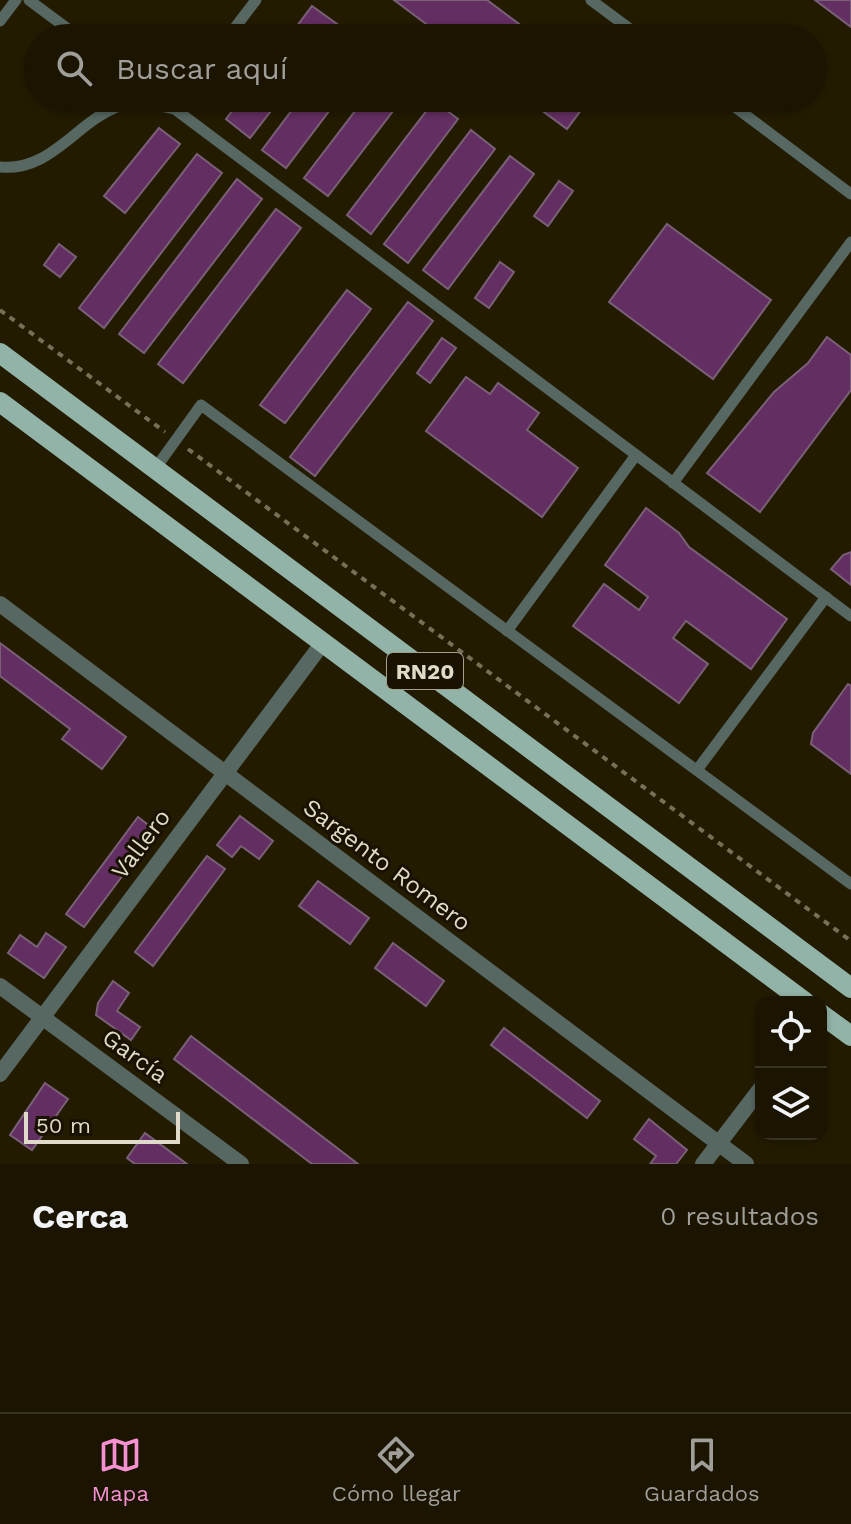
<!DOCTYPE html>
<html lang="es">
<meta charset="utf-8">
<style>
:root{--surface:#1a1400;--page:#231d0a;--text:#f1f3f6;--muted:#9f9e99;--line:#383322;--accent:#f590d1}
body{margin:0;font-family:"Work Sans",sans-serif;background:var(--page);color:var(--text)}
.controls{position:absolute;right:24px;bottom:24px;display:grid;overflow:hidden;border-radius:16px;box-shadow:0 2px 6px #0004}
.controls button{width:72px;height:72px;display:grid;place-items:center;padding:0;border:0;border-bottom:2px solid var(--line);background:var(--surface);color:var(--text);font:40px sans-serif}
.scale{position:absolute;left:24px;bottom:20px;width:156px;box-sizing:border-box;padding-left:8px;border:4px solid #dfdac9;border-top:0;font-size:22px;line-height:28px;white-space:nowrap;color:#dfdac9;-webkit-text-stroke:6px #1a1200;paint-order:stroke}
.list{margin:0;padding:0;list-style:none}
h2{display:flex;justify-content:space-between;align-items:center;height:104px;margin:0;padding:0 32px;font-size:34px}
h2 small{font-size:26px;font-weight:400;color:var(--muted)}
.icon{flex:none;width:44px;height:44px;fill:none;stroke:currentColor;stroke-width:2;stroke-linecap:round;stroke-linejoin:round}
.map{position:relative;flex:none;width:851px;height:1164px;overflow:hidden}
.search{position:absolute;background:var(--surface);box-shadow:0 2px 6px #0004;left:24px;right:24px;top:24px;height:88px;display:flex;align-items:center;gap:20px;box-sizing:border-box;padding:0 28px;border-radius:44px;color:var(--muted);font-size:30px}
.sheet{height:248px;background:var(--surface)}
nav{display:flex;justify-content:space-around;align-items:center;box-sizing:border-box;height:112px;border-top:2px solid var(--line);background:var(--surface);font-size:22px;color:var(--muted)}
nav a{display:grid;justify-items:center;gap:4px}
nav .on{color:var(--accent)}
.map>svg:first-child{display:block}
.building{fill:#632e61;stroke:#796077;stroke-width:2}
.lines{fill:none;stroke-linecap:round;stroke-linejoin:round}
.path{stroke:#767059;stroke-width:4;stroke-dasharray:6 6;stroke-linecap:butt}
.service{stroke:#576761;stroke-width:11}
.minor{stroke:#576761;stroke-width:16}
.primary{stroke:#92b3a7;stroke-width:20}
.labels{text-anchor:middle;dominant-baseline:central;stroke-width:6;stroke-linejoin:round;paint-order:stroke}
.shield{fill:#1a1200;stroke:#a49e8d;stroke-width:2}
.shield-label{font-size:22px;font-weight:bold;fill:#dfdac9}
.street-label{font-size:24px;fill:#dfdac9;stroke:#1a1200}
</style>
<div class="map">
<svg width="851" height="1164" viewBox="0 0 851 1164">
<rect width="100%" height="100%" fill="#231b00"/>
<!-- building -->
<g class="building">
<path d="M 394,0 L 487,0 L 538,38 L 445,38 Z"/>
<path d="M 815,0 L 851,0 L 851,27 Z"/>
<path d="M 312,6 L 337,24 L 326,38 L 288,38 Z"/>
<path d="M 242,98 L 281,98 L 250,138 L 226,119 Z"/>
<path d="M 301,98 L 339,98 L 286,168 L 262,150 Z"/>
<path d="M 365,98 L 403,98 L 328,196 L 304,178 Z"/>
<path d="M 525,98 L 590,98 L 567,129 Z"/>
<path d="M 434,101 L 458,119 L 371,234 L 347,215 Z"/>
<path d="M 159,128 L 180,144 L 125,213 L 104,196 Z"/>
<path d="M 471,130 L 495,149 L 408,263 L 384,244 Z"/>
<path d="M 197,154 L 222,173 L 104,328 L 79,308 Z"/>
<path d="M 510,156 L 534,174 L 448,289 L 423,270 Z"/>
<path d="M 237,179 L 262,199 L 144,353 L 119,334 Z"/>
<path d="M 559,181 L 573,191 L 548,226 L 534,216 Z"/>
<path d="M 276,209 L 301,228 L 183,383 L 158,364 Z"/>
<path d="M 667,224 L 771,300 L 713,379 L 609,302 Z"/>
<path d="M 59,244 L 76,257 L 60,277 L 44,265 Z"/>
<path d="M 500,262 L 514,272 L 489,308 L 475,298 Z"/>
<path d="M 347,290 L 371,309 L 285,423 L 260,405 Z"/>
<path d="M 408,302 L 433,321 L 315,476 L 290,457 Z"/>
<path d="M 827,337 L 851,355 L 851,390 L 760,512 L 707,473 L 774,392 L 808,363 Z"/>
<path d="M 442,338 L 456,348 L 430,383 L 417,373 Z"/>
<path d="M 466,377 L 490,394 L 498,383 L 539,413 L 527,430 L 578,468 L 542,517 L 426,431 Z"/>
<path d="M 646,508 L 679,533 L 689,547 L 787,619 L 751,669 L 686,621 L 673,638 L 708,664 L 679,703 L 573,626 L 604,584 L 639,610 L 648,597 L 605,565 Z"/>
<path d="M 851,552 L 851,585 L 831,569 L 843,555 Z"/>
<path d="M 0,643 L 126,737 L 102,769 L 62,739 L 70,729 L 0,676 Z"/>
<path d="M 848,684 L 851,686 L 851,774 L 811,744 L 813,733 Z"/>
<path d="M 240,816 L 273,841 L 259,859 L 241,846 L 232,857 L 217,845 Z"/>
<path d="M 138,817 L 156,831 L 84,927 L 66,914 Z"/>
<path d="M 207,856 L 225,869 L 153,966 L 135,952 Z"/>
<path d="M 318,881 L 369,918 L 350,944 L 299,906 Z"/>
<path d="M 46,933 L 66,947 L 44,978 L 8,953 L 20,935 L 37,947 Z"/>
<path d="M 393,943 L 444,981 L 426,1006 L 375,968 Z"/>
<path d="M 113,981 L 129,993 L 117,1011 L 140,1027 L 131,1040 L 96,1015 L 98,1003 Z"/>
<path d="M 504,1028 L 600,1101 L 587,1118 L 491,1045 Z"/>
<path d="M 191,1036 L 358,1164 L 312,1164 L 174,1059 Z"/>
<path d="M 45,1083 L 68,1099 L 32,1150 L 10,1135 Z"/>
<path d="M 649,1119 L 687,1150 L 676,1164 L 650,1164 L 656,1156 L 634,1139 Z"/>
<path d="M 145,1133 L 187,1164 L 135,1164 L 127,1158 Z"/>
</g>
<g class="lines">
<!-- path -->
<g class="path">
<path d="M 0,310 L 165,432"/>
<path d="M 188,449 L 851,941"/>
</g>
<!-- service -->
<g class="service">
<path d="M 29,0 L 80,38"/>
<path d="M 591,0 L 642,38"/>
<path d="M 0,21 L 16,0"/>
<path d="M 227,38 L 256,0"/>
<path d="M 160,98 L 851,616"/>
<path d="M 723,98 L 851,194"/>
<path d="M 0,167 C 51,172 76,122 119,106 C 136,99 156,105 174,109 L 182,98"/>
<path d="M 155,469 L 201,405 L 851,884"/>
<path d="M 673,483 L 851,242"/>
<path d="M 507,631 L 636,455"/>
<path d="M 697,770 L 826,597"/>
</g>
<!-- minor -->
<g class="minor">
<path d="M 0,604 L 746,1164"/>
<path d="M 0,986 L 241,1164"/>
<path d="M 0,1074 L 322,644"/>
<path d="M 703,1164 L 761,1088"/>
</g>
<!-- primary -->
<g class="primary">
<path d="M 0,353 L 851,988"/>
<path d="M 0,402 L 805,1002"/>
<path d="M 821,1014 L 851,1036"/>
</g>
</g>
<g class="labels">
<!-- shield labels -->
<rect class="shield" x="387" y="653" width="76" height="36" rx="6"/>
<g class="shield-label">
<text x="425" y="671">RN20</text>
</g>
<!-- street labels -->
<g class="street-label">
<text transform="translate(141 844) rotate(-53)">Vallero</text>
<text transform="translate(387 865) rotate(37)">Sargento Romero</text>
<text transform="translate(135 1056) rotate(36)">García</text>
</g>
</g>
</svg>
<div class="controls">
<button><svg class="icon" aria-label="locate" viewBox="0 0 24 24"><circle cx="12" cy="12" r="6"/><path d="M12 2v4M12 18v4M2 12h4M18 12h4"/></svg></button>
<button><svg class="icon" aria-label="layers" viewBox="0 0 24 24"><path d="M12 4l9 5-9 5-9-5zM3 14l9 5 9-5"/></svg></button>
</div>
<div class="scale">50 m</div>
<div class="search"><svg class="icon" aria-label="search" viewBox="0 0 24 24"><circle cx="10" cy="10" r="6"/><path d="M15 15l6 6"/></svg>Buscar aquí</div>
</div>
<section class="sheet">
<h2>Cerca<small>0 resultados</small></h2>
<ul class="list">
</ul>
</section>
<nav>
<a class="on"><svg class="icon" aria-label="map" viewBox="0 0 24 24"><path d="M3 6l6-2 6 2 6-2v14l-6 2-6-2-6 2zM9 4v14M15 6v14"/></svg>Mapa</a>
<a><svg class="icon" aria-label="directions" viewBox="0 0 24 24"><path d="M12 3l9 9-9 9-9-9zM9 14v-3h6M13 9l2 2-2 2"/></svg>Cómo llegar</a>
<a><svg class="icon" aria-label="saved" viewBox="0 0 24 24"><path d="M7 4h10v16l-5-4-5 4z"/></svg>Guardados</a>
</nav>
